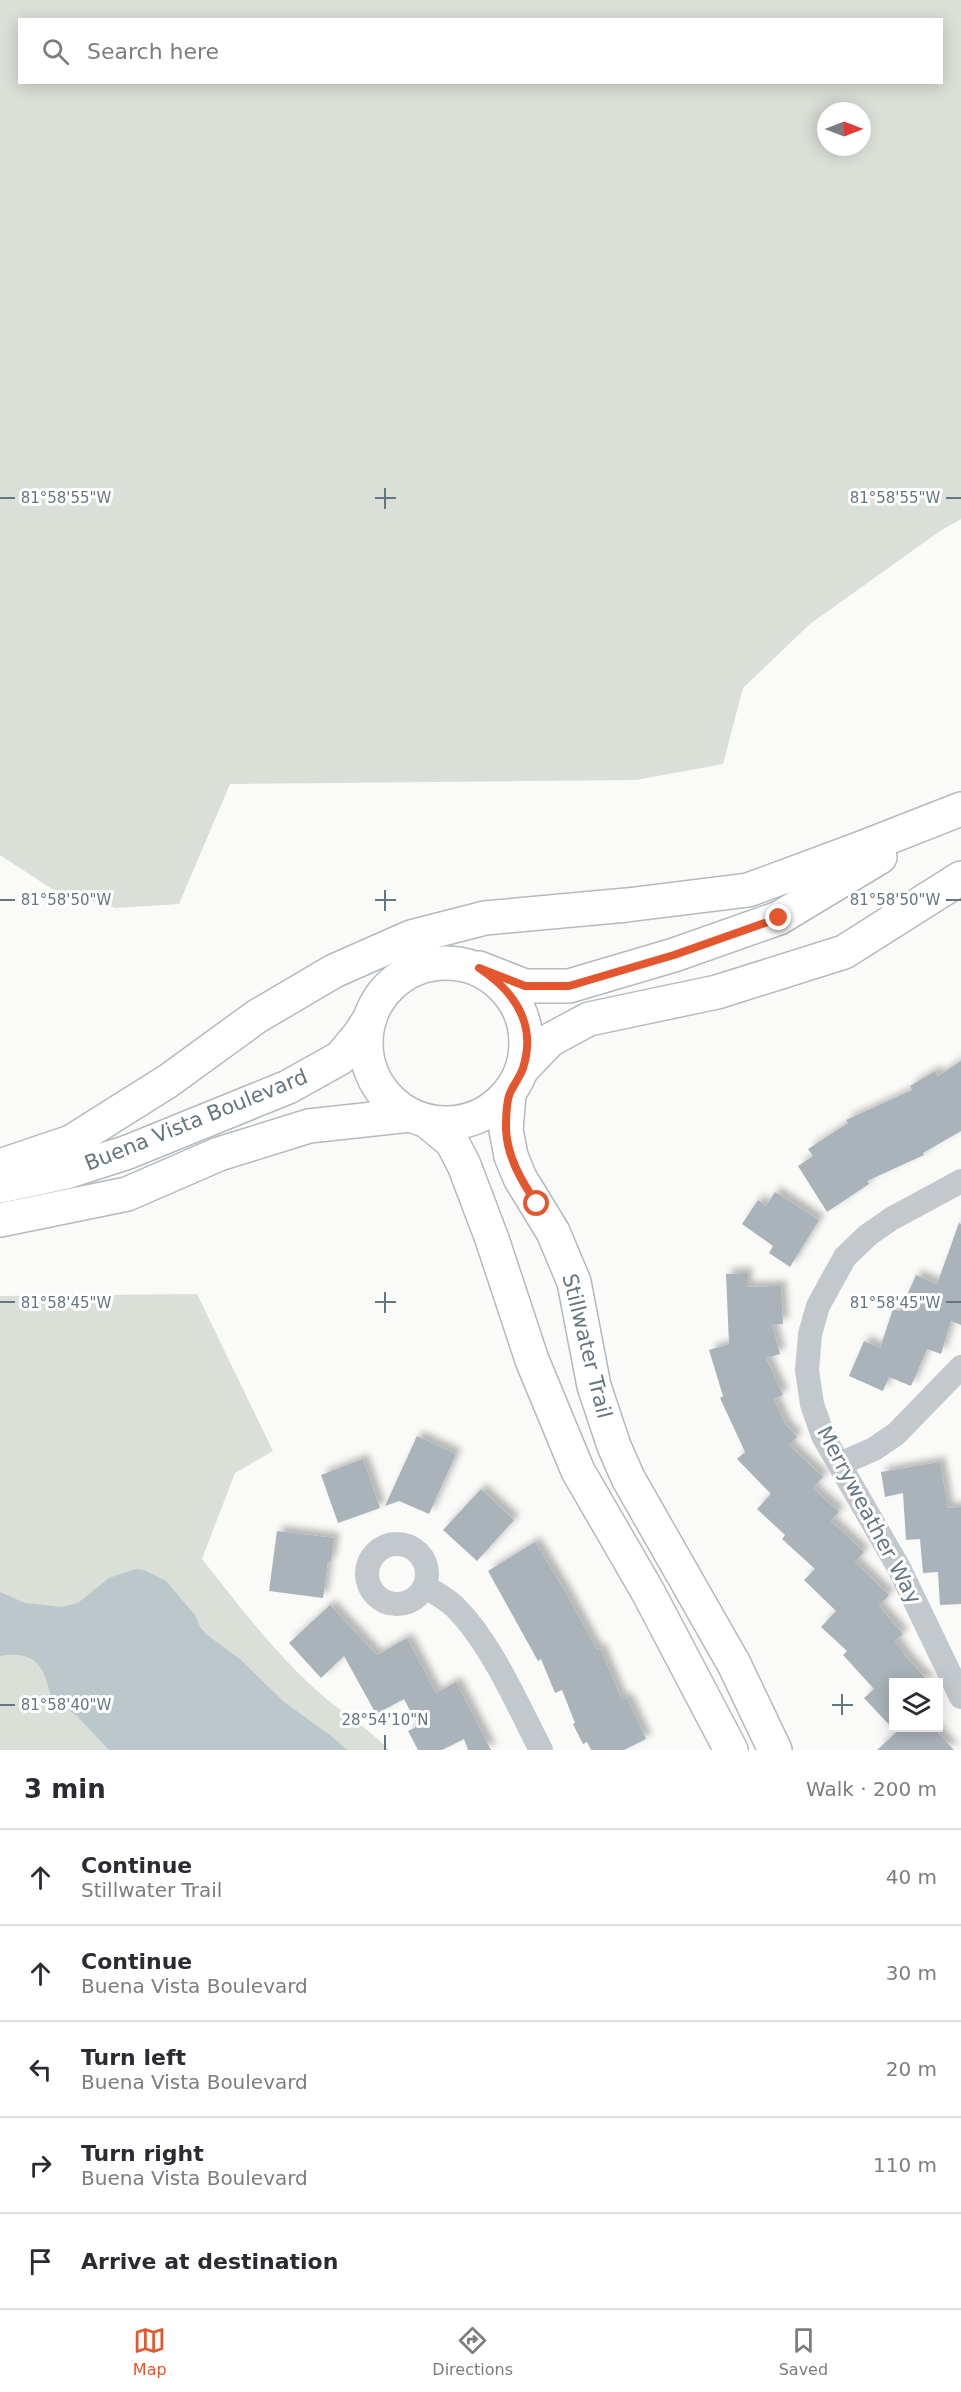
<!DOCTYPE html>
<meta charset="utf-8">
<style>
:root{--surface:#fff;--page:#f2f2f3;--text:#2b2b33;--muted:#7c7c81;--line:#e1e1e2;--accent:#e4572e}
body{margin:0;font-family:"DejaVu Sans",sans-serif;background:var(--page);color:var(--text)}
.controls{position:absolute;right:18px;bottom:18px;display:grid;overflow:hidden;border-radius:0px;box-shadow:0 3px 15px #0003}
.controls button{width:54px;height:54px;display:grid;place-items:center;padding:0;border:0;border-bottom:2px solid var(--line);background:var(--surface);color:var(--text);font:30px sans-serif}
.compass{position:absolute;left:817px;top:102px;width:54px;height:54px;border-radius:50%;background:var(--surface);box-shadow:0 3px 15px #0003;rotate:90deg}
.stop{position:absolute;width:18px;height:18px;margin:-14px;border:4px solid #e4572e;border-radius:50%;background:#fff}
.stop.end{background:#e4572e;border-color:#fff;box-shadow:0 2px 6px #0008}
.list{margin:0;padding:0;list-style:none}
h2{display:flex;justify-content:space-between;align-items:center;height:78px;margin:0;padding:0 24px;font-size:26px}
h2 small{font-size:20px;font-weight:400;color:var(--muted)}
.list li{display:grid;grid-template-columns:39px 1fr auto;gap:18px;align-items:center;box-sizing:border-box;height:96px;padding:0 24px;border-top:2px solid var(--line)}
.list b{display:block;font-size:22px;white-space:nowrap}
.list p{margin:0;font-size:20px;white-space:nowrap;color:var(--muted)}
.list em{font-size:20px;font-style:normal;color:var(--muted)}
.icon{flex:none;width:33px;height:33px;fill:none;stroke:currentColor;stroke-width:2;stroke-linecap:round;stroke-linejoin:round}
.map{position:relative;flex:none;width:961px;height:1750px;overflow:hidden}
.search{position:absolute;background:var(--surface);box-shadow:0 3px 15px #0003;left:18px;right:18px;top:18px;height:66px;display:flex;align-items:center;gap:15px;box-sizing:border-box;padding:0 21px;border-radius:0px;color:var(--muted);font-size:22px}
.sheet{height:558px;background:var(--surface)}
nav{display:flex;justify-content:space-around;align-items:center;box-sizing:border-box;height:84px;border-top:2px solid var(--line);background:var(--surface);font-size:16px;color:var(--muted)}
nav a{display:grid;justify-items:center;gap:3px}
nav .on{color:var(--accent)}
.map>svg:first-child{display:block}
.green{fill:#dadfd7;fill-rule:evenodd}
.water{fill:#bbc7cb}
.building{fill:#aab3b9;filter:url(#shadow)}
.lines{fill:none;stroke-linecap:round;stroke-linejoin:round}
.secondary-casing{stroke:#b3babf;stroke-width:36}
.minor{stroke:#c3c8cc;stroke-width:24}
.secondary{stroke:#fff;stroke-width:33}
.route{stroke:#e4572e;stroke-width:8}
.ticks{fill:none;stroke:#657683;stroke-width:2}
.labels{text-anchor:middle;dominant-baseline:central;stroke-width:6;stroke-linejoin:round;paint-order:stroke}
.street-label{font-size:21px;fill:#657683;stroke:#fff}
.ticks-label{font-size:15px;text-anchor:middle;fill:#657683;stroke:#fff;stroke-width:6;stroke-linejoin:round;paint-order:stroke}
</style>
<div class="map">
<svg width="961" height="1750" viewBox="0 0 961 1750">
<defs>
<filter id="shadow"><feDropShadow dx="5.5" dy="-5.5" stdDeviation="3" flood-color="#0004"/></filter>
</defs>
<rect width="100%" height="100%" fill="#fafaf8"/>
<!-- green -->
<g class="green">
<path d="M 0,0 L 961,0 L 961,519 L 940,531 L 810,624 L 743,688 L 723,764 L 636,780 L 230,784 L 179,904 L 116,908 L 52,889 L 0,855 ZM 20,20 L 942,20 L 942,82 L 20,82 ZM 826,111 L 862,111 L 862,147 L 826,147 Z"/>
<path d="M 197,1294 L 273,1451 L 235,1473 L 202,1559 C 237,1603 272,1650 314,1688 C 338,1711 367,1726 389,1750 L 0,1750 L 0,1296 Z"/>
</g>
<!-- water -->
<path class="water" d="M 136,1569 L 144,1570 L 166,1581 L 195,1615 L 200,1627 L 206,1634 L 241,1660 L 284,1702 L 330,1735 L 347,1750 L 109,1750 L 77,1716 L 51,1698 C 45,1667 36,1650 0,1656 L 0,1592 L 25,1603 L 62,1607 L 78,1603 L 109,1578 Z"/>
<!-- building -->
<g class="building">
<path d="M 961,1061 L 961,1131 L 923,1153 L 924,1155 L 867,1181 L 869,1184 L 827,1212 L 798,1166 L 813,1156 L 808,1149 L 848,1123 L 846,1120 L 912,1090 L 910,1086 L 935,1071 L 938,1076 Z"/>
<path d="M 775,1192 L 819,1220 L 790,1267 L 769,1253 L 773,1246 L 742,1224 L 758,1200 L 766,1206 Z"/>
<path d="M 959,1223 L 961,1224 L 961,1325 L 951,1321 L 941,1354 L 927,1349 L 911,1386 L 889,1377 L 883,1391 L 849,1376 L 864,1341 L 880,1348 L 893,1309 L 900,1311 L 916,1275 L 937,1284 Z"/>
<path d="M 747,1273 L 747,1287 L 781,1286 L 783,1324 L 772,1324 L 780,1354 L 766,1358 L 783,1395 L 774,1399 L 786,1425 L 797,1437 L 789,1445 L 823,1477 L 813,1488 L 839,1512 L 831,1521 L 864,1552 L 855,1562 L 889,1595 L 879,1606 L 903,1634 L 895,1641 L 903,1651 L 902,1652 L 930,1683 L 894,1683 L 894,1730 L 864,1698 L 874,1689 L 843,1655 L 847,1651 L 821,1627 L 836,1611 L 804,1580 L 815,1569 L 782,1539 L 785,1535 L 757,1509 L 771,1494 L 737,1459 L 745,1452 L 720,1398 L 723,1396 L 709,1350 L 729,1344 L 726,1274 Z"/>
<path d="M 417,1436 L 456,1454 L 429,1514 L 399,1501 L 385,1506 Z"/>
<path d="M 363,1459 L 380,1508 L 338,1523 L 321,1475 Z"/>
<path d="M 940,1462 L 948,1508 L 961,1507 L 961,1604 L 940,1605 L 938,1572 L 923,1573 L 920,1539 L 906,1540 L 903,1493 L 885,1497 L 881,1472 Z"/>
<path d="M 481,1489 L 514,1520 L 477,1561 L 443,1530 Z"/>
<path d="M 277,1531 L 334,1538 L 331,1561 L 328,1561 L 323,1598 L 269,1591 Z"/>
<path d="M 535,1542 L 566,1593 L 597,1650 L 600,1648 L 622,1700 L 627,1698 L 646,1739 L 624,1750 L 591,1750 L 587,1742 L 583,1744 L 573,1724 L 575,1723 L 562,1690 L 555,1693 L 541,1659 L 538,1661 L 488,1571 Z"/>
<path d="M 330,1605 L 377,1655 L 407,1638 L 436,1693 L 456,1682 L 491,1750 L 468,1750 L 464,1739 L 442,1750 L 418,1750 L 408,1731 L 418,1726 L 404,1699 L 376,1714 L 344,1656 L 321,1678 L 289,1643 Z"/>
<path d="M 901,1728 L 934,1728 L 954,1750 L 877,1750 Z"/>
</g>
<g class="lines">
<!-- secondary casing -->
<g class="secondary-casing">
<g id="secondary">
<circle cx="446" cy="1043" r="80"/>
<path d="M 479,968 L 525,986 L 569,986 L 674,955 L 779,918 L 880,857"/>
<path d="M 523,1068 L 550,1040 L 589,1019 L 717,992 L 844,952 L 961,878"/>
<path d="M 509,1094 L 506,1130 L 511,1156 L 520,1178 L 553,1232 L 574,1282 L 594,1386 L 614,1446 L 628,1478 L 734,1664 L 775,1750"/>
<path d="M 427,1121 L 452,1142 L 464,1165 L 492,1239 L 532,1360 L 578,1471 L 648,1592 L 731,1750"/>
<path d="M 0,1166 L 71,1142 L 168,1081 L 256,1017 L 334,971 L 411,937 L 485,918 L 627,905 L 748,890 L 859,849 L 961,809"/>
<path d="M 0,1186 L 66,1172 L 128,1152 L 288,1087 L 340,1058 L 360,1034 L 370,1018"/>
<path d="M 0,1220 L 127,1194 L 219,1154 L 309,1126 L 410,1115"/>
</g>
</g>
<!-- minor -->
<g class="minor">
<path d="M 961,1181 L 891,1219 L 868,1235 L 845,1257 L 818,1306 L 810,1334 L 807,1370 L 812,1404 L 823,1436 L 899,1568 L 961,1697"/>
<path d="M 840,1464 L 874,1449 L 896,1434 L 961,1367"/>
<circle cx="397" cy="1574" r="30"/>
<path d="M 425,1586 C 435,1593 447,1599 455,1607 C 492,1644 517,1704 541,1750"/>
</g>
<!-- secondary -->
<use href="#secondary" class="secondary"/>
</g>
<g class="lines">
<!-- route -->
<path class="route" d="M 537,1204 C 522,1182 507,1157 506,1129 C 506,1119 506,1102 510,1093 C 514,1084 520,1077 523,1068 C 537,1024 514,991 479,968 L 525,986 L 569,986 L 674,955 L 779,918"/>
</g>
<!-- ticks -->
<path class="ticks" d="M 385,488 L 385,509M 0,498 L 15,498M 375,498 L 396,498M 946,498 L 961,498M 385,890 L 385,911M 0,900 L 15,900M 375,900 L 396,900M 946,900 L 961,900M 385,1292 L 385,1313M 0,1302 L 15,1302M 375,1302 L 396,1302M 946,1302 L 961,1302M 842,1694 L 842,1715M 0,1705 L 15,1705M 832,1705 L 853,1705M 385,1735 L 385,1750"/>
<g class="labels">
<!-- street labels -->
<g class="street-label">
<text transform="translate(196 1120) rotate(-22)">Buena Vista Boulevard</text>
<text transform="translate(587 1346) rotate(76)">Stillwater Trail</text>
<text transform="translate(869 1515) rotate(62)">Merryweather Way</text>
</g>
</g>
<g class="ticks-label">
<text x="66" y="503">81°58'55"W</text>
<text x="895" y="503">81°58'55"W</text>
<text x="895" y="905">81°58'50"W</text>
<text x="66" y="905">81°58'50"W</text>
<text x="66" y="1308">81°58'45"W</text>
<text x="895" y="1308">81°58'45"W</text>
<text x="66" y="1710">81°58'40"W</text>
<text x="385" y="1725">28°54'10"N</text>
</g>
</svg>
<div class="controls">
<button><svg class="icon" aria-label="layers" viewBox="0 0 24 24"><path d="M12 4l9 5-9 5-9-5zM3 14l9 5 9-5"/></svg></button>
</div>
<svg class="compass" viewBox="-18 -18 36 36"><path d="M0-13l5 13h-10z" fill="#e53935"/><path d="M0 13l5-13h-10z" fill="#7c7c81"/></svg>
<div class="stop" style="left:537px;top:1204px"></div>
<div class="stop end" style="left:779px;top:918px"></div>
<div class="search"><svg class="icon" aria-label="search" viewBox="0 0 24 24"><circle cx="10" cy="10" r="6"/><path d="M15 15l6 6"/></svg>Search here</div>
</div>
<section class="sheet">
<h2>3 min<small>Walk · 200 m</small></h2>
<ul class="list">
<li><svg class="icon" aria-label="ahead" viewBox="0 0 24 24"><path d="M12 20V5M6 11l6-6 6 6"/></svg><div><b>Continue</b><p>Stillwater Trail</p></div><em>40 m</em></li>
<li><svg class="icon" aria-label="ahead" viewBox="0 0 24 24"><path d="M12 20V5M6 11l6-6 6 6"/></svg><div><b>Continue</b><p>Buena Vista Boulevard</p></div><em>30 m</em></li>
<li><svg class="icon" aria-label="left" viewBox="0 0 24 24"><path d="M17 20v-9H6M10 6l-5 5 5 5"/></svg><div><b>Turn left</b><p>Buena Vista Boulevard</p></div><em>20 m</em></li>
<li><svg class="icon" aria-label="right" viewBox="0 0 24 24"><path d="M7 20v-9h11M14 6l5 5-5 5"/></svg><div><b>Turn right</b><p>Buena Vista Boulevard</p></div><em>110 m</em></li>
<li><svg class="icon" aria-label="arrive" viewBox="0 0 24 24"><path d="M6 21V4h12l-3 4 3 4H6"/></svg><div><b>Arrive at destination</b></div></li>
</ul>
</section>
<nav>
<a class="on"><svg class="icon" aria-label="map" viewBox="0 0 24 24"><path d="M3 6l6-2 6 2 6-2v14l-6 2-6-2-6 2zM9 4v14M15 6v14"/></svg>Map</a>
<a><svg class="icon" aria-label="directions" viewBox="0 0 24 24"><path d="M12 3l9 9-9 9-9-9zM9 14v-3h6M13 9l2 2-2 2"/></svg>Directions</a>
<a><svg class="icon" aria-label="saved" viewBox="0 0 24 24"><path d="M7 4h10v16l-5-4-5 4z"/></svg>Saved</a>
</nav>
